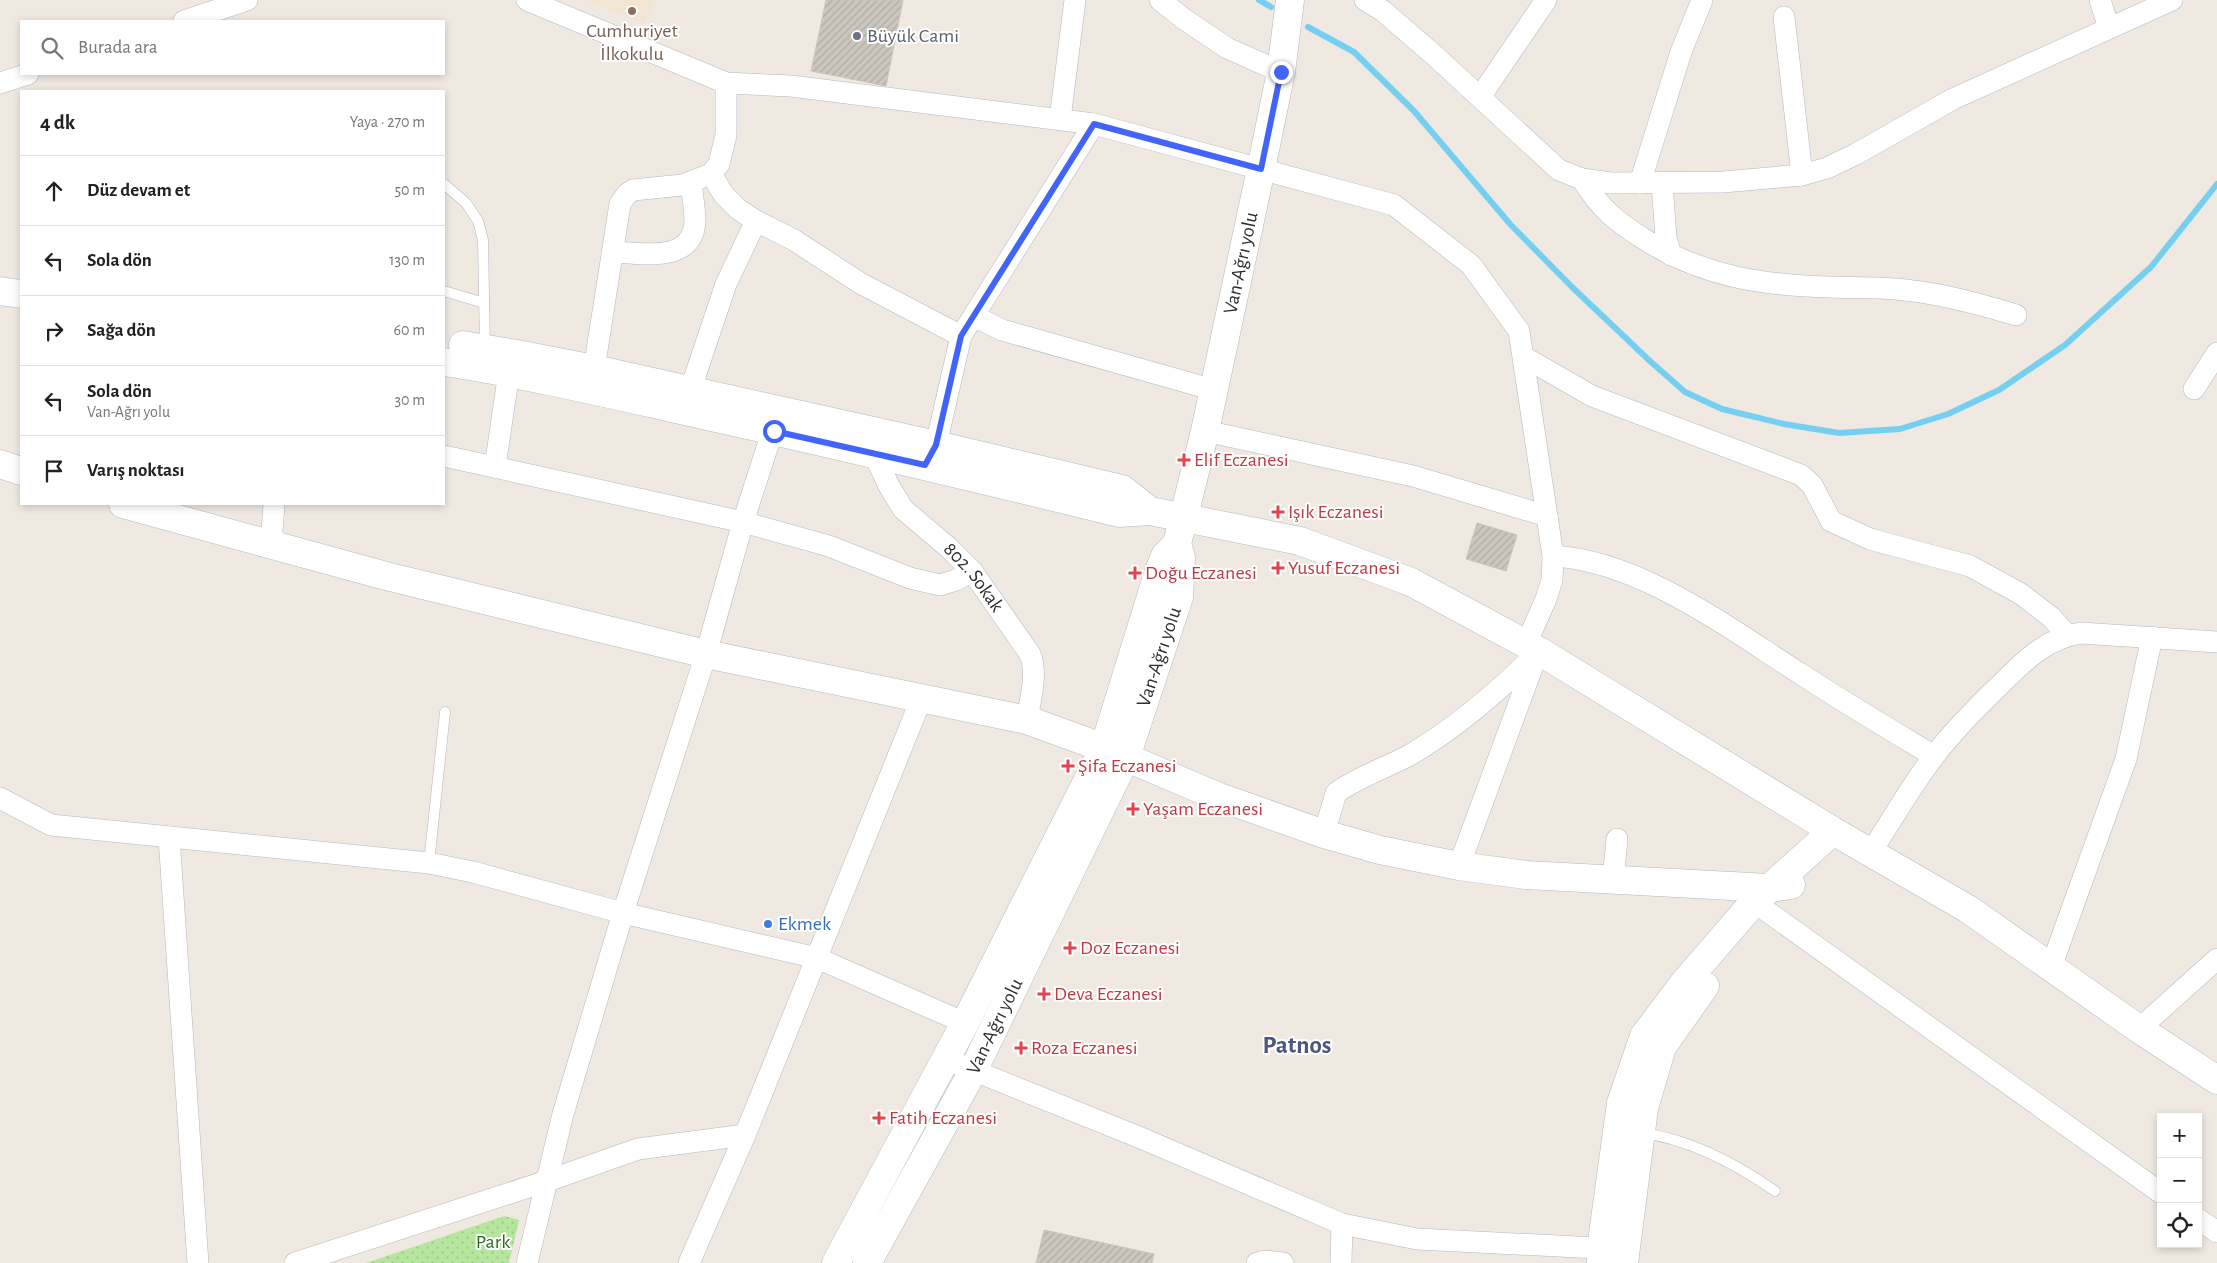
<!DOCTYPE html>
<html lang="tr">
<meta charset="utf-8">
<style>
:root{--surface:#fff;--page:#f2f2f2;--text:#222;--muted:#767676;--line:#e0e0e0}
body{margin:0;font-family:"Alegreya Sans",sans-serif;background:var(--page);color:var(--text)}
.controls{position:absolute;right:15px;bottom:15px;display:grid;overflow:hidden;border-radius:0px;box-shadow:0 2px 8px #0003}
.controls button{width:45px;height:45px;display:grid;place-items:center;padding:0;border:0;border-bottom:1px solid var(--line);background:var(--surface);color:var(--text);font:25px sans-serif}
.stop{position:absolute;width:15px;height:15px;margin:-11px;border:4px solid #4264fb;border-radius:50%;background:#fff}
.stop.end{background:#4264fb;border-color:#fff;box-shadow:0 1px 5px #0008}
.list{margin:0;padding:0;list-style:none}
h2{display:flex;justify-content:space-between;align-items:center;height:65px;margin:0;padding:0 20px;font-size:21px}
h2 small{font-size:16px;font-weight:400;color:var(--muted)}
.list li{display:grid;grid-template-columns:32px 1fr auto;gap:15px;align-items:center;box-sizing:border-box;height:70px;padding:0 20px;border-top:1px solid var(--line)}
.list b{display:block;font-size:19px;white-space:nowrap}
.list p{margin:0;font-size:16px;white-space:nowrap;color:var(--muted)}
.list em{font-size:16px;font-style:normal;color:var(--muted)}
.icon{flex:none;width:28px;height:28px;fill:none;stroke:currentColor;stroke-width:2;stroke-linecap:round;stroke-linejoin:round}
.map{position:relative;flex:none;width:2217px;height:1263px;overflow:hidden}
.search{position:absolute;background:var(--surface);box-shadow:0 2px 8px #0003;left:20px;top:20px;width:425px;height:55px;display:flex;align-items:center;gap:12px;box-sizing:border-box;padding:0 18px;border-radius:0px;color:var(--muted);font-size:19px}
.panel{position:absolute;background:var(--surface);box-shadow:0 2px 8px #0003;left:20px;top:90px;width:425px;height:415px;border-radius:0px}
.map>svg:first-child{display:block}
.education{fill:#f0e6d1}
.park{fill:url(#park-dots)}
.lines{fill:none;stroke-linecap:round;stroke-linejoin:round}
.stream{stroke:#75cff0;stroke-width:6}
.building{fill:url(#building-hatch);stroke:#cbc5ba}
.lane-casing{stroke:#b4b7c1;stroke-width:11}
.street-casing{stroke:#b4b7c1;stroke-width:22}
.secondary-casing{stroke:#b4b7c1;stroke-width:29}
.lane{stroke:#fff;stroke-width:10}
.street{stroke:#fff;stroke-width:21}
.secondary{stroke:#fff;stroke-width:28}
.route{stroke:#4264fb;stroke-width:6}
.education-dot{fill:#8d6e63;stroke:#fff;stroke-width:2}
.worship-dot{fill:#6b7280;stroke:#fff;stroke-width:2}
.health-dot{fill:#e0444e;stroke:#fff;stroke-width:2}
.shop-dot{fill:#3f7fe0;stroke:#fff;stroke-width:2}
.labels{text-anchor:middle;dominant-baseline:central;stroke-width:4;stroke-linejoin:round;paint-order:stroke}
.education-label{font-size:20px;fill:#785e54;stroke:#fff}
.worship-label{font-size:20px;fill:#5b616d;stroke:#fff;text-anchor:start}
.street-label{font-size:20px;fill:#2e2e2e;stroke:#fff}
.health-label{font-size:20px;fill:#be3a42;stroke:#fff;text-anchor:start}
.shop-label{font-size:20px;fill:#366cbe;stroke:#fff;text-anchor:start}
.park-label{font-size:20px;fill:#2c6e1b;stroke:#fff}
.district-label{font-size:25px;font-weight:bold;fill:#4d5680;stroke:#fff}
</style>
<div class="map">
<svg width="2217" height="1263" viewBox="0 0 2217 1263">
<defs>
<pattern id="park-dots" width="8" height="8" patternUnits="userSpaceOnUse" patternTransform="scale(1.25)"><rect width="8" height="8" fill="#b6e59e"/><path d="M2 2h.1M6 6h.1" fill="none" stroke="#9dc588" stroke-width="1.8" stroke-linecap="round"/></pattern>
<pattern id="building-hatch" width="6" height="6" patternUnits="userSpaceOnUse" patternTransform="scale(1.25)"><rect width="6" height="6" fill="#cbc7bf"/><path d="M-1 1l2-2M0 6l6-6M5 7l2-2" fill="none" stroke="#afaba4"/></pattern>
</defs>
<rect width="100%" height="100%" fill="#efe9e1"/>
<!-- education -->
<path class="education" d="M 586,0 L 654,0 L 644,23 Z"/>
<!-- park -->
<path class="park" d="M 504,1216 L 519,1220 L 509,1263 L 366,1263 Z"/>
<g class="lines">
<!-- stream -->
<g class="stream">
<path d="M 1259,0 L 1271,7"/>
<path d="M 1308,27 L 1354,52 L 1414,111 L 1510,224 L 1572,287 L 1651,362 L 1685,392 L 1722,409 L 1784,424 L 1839,433 L 1900,429 L 1948,414 L 1999,390 L 2065,345 L 2151,267 L 2217,184"/>
</g>
</g>
<!-- building -->
<g class="building">
<path d="M 826,0 L 903,0 L 886,86 L 811,71 Z"/>
<path d="M 1477,523 L 1517,535 L 1506,571 L 1466,559 Z"/>
<path d="M 1044,1230 L 1154,1254 L 1152,1263 L 1036,1263 Z"/>
</g>
<g class="lines">
<!-- lane casing -->
<g class="lane-casing">
<g id="lane">
<path d="M 444,184 L 466,203 L 478,221 L 483,240 L 485,348"/>
<path d="M 444,291 L 484,303"/>
<path d="M 429,863 L 445,712"/>
<path d="M 1642,1133 C 1689,1139 1736,1164 1775,1191"/>
</g>
</g>
<!-- street casing -->
<g class="street-casing">
<g id="street">
<path d="M 527,0 L 726,83 L 791,86 L 1094,124 L 1394,205 L 1471,265 L 1519,331 L 1553,556 L 1552,580 L 1546,599 L 1526,644"/>
<path d="M 1160,0 L 1184,19 L 1227,48 L 1281,72"/>
<path d="M 1365,0 L 1383,11 L 1434,55 L 1559,170 L 1582,179 L 1611,183 L 1723,182 L 1802,175 L 1827,168 L 1856,154 L 1953,99 L 2172,0"/>
<path d="M 2100,0 L 2109,28"/>
<path d="M 1784,17 L 1802,175"/>
<path d="M 184,21 L 247,0"/>
<path d="M 0,83 L 28,74"/>
<path d="M 1480,97 L 1546,0"/>
<path d="M 1060,119 L 1075,0"/>
<path d="M 711,174 L 724,195 L 738,209 L 756,221 L 794,240 L 860,283 L 961,336"/>
<path d="M 1582,179 C 1601,210 1617,222 1647,241 C 1705,277 1763,285 1829,287 C 1855,288 1880,287 1905,290 C 1944,294 1980,304 2016,315"/>
<path d="M 1640,183 L 1681,52 L 1702,0"/>
<path d="M 1662,183 L 1666,238 L 1671,255"/>
<path d="M 612,252 C 641,253 693,264 695,221 C 695,208 692,194 691,182"/>
<path d="M 974,316 L 1002,330 L 1214,390"/>
<path d="M 1524,357 L 1592,396 L 1801,475 L 1812,485 L 1831,521 L 1870,539 L 1970,566 L 2021,594 L 2051,617 L 2067,635"/>
<path d="M 594,369 L 620,204 L 627,194 L 633,190 L 682,185 L 711,174 L 719,164 L 726,135 L 726,83"/>
<path d="M 2194,389 L 2217,353"/>
<path d="M 690,391 L 726,284 L 756,221"/>
<path d="M 1205,431 L 1413,476 L 1547,516"/>
<path id="s1" d="M 874,454 L 889,486 L 903,509 L 949,548 L 972,571 L 1030,654 C 1038,674 1030,700 1027,720"/>
<path d="M 444,456 L 743,522 L 829,546 L 910,578 L 940,585 L 956,580 L 972,571"/>
<path d="M 929,458 L 936,445 L 961,336 L 1094,124"/>
<path d="M 495,467 L 509,372"/>
<path d="M 271,545 L 274,504"/>
<path d="M 1553,556 C 1641,561 1728,628 1801,674 C 1845,703 1889,729 1934,756"/>
<path d="M 0,798 L 51,825 L 429,863 L 473,872 L 623,913 L 817,958 L 965,1023"/>
<path d="M 1324,834 L 1336,793 C 1356,778 1385,768 1408,756 C 1457,728 1499,691 1539,651"/>
<path d="M 169,837 L 198,1263"/>
<path d="M 1871,852 C 1892,820 1911,786 1934,756 C 1954,730 1978,706 2002,683 C 2025,660 2047,638 2081,633 L 2217,642"/>
<path d="M 1459,866 L 1536,657"/>
<path d="M 1613,881 L 1617,839"/>
<path d="M 1754,902 L 2161,1193"/>
<path d="M 2051,967 L 2126,759 L 2152,637"/>
<path d="M 2139,1029 L 2217,959"/>
<path d="M 945,1059 L 1141,1138 L 1342,1224 L 1417,1239 L 1617,1249"/>
<path d="M 2198,1219 L 2217,1232"/>
<path d="M 295,1263 L 547,1181 L 638,1149 L 745,1135"/>
<path d="M 527,1263 L 563,1114 L 623,913 L 706,654 L 743,522 L 777,417"/>
<path d="M 689,1263 L 745,1135 L 922,697"/>
<path d="M 1257,1263 L 1264,1261 L 1283,1263"/>
<path d="M 1341,1263 L 1342,1224"/>
</g>
</g>
<!-- secondary casing -->
<g class="secondary-casing">
<g id="secondary">
<path d="M 0,291 L 21,294"/>
<path d="M 463,345 L 517,354 L 594,369 L 936,445 L 1122,489 L 1150,511"/>
<path d="M 444,362 C 531,375 617,396 703,415 C 842,446 981,479 1119,513 L 1150,511 L 1300,541 L 1411,582 L 1539,651 L 1833,831 L 1968,909 L 2139,1029 L 2217,1080"/>
<path d="M 0,464 L 21,471"/>
<path d="M 123,504 L 386,576 L 706,654 L 1027,720 L 1104,748 L 1219,797 L 1324,834 L 1380,850 L 1459,866 L 1526,875 L 1769,888 L 1791,885"/>
<path d="M 836,1263 L 965,1023 L 1104,748 L 1159,571 L 1165,556 L 1177,544"/>
<path id="s2" d="M 867,1263 L 973,1071 L 1126,757 L 1179,597 L 1181,557 L 1177,544 L 1205,431 L 1261,169 L 1281,72 L 1290,0"/>
<path d="M 1601,1263 L 1601,1249 L 1621,1103 L 1644,1036 L 1684,983 L 1754,902 L 1833,831"/>
<path d="M 1624,1263 L 1644,1108 L 1662,1047 L 1705,986"/>
</g>
</g>
<!-- lane -->
<use href="#lane" class="lane"/>
<!-- street -->
<use href="#street" class="street"/>
<!-- secondary -->
<use href="#secondary" class="secondary"/>
</g>
<g class="lines">
<!-- route -->
<path class="route" d="M 774,431 L 925,465 L 936,445 L 961,336 L 1094,124 L 1261,169 L 1281,72"/>
</g>
<!-- markers -->
<circle class="education-dot" cx="632" cy="11" r="5"/>
<circle class="worship-dot" cx="857" cy="36" r="5"/>
<g class="health-dot">
<path d="M1181.5 452.5h5v5h5v5h-5v5h-5v-5h-5v-5h5z"/>
<path d="M1275.5 504.5h5v5h5v5h-5v5h-5v-5h-5v-5h5z"/>
<path d="M1275.5 560.5h5v5h5v5h-5v5h-5v-5h-5v-5h5z"/>
<path d="M1132.5 565.5h5v5h5v5h-5v5h-5v-5h-5v-5h5z"/>
<path d="M1065.5 758.5h5v5h5v5h-5v5h-5v-5h-5v-5h5z"/>
<path d="M1130.5 801.5h5v5h5v5h-5v5h-5v-5h-5v-5h5z"/>
<path d="M1067.5 940.5h5v5h5v5h-5v5h-5v-5h-5v-5h5z"/>
<path d="M1041.5 986.5h5v5h5v5h-5v5h-5v-5h-5v-5h5z"/>
<path d="M1018.5 1040.5h5v5h5v5h-5v5h-5v-5h-5v-5h5z"/>
<path d="M876.5 1110.5h5v5h5v5h-5v5h-5v-5h-5v-5h5z"/>
</g>
<circle class="shop-dot" cx="768" cy="924" r="5"/>
<g class="labels">
<!-- education labels -->
<g class="education-label">
<text x="632" y="31">Cumhuriyet<tspan x="632" dy="23">İlkokulu</tspan></text>
</g>
<!-- worship labels -->
<g class="worship-label">
<text x="867" y="36">Büyük Cami</text>
</g>
<!-- street labels -->
<g class="street-label">
<text stroke="none"><textPath href="#s2" startOffset="1079">Van-Ağrı yolu</textPath></text>
<text stroke="none"><textPath href="#s1" startOffset="161">802. Sokak</textPath></text>
<text stroke="none"><textPath href="#s2" startOffset="674">Van-Ağrı yolu</textPath></text>
<text stroke="none"><textPath href="#s2" startOffset="269">Van-Ağrı yolu</textPath></text>
</g>
<!-- health labels -->
<g class="health-label">
<text x="1194" y="460">Elif Eczanesi</text>
<text x="1288" y="512">Işık Eczanesi</text>
<text x="1288" y="568">Yusuf Eczanesi</text>
<text x="1145" y="573">Doğu Eczanesi</text>
<text x="1078" y="766">Şifa Eczanesi</text>
<text x="1143" y="809">Yaşam Eczanesi</text>
<text x="1080" y="948">Doz Eczanesi</text>
<text x="1054" y="994">Deva Eczanesi</text>
<text x="1031" y="1048">Roza Eczanesi</text>
<text x="889" y="1118">Fatih Eczanesi</text>
</g>
<!-- shop labels -->
<g class="shop-label">
<text x="778" y="924">Ekmek</text>
</g>
<!-- park labels -->
<g class="park-label">
<text x="493" y="1242">Park</text>
</g>
<!-- district labels -->
<g class="district-label">
<text x="1297" y="1045">Patnos</text>
</g>
</g>
</svg>
<div class="controls">
<button>+</button>
<button>−</button>
<button><svg class="icon" aria-label="locate" viewBox="0 0 24 24"><circle cx="12" cy="12" r="6"/><path d="M12 2v4M12 18v4M2 12h4M18 12h4"/></svg></button>
</div>
<div class="stop" style="left:774px;top:431px"></div>
<div class="stop end" style="left:1281px;top:72px"></div>
<div class="search"><svg class="icon" aria-label="search" viewBox="0 0 24 24"><circle cx="10" cy="10" r="6"/><path d="M15 15l6 6"/></svg>Burada ara</div>
<section class="panel">
<h2>4 dk<small>Yaya · 270 m</small></h2>
<ul class="list">
<li><svg class="icon" aria-label="ahead" viewBox="0 0 24 24"><path d="M12 20V5M6 11l6-6 6 6"/></svg><div><b>Düz devam et</b></div><em>50 m</em></li>
<li><svg class="icon" aria-label="left" viewBox="0 0 24 24"><path d="M17 20v-9H6M10 6l-5 5 5 5"/></svg><div><b>Sola dön</b></div><em>130 m</em></li>
<li><svg class="icon" aria-label="right" viewBox="0 0 24 24"><path d="M7 20v-9h11M14 6l5 5-5 5"/></svg><div><b>Sağa dön</b></div><em>60 m</em></li>
<li><svg class="icon" aria-label="left" viewBox="0 0 24 24"><path d="M17 20v-9H6M10 6l-5 5 5 5"/></svg><div><b>Sola dön</b><p>Van-Ağrı yolu</p></div><em>30 m</em></li>
<li><svg class="icon" aria-label="arrive" viewBox="0 0 24 24"><path d="M6 21V4h12l-3 4 3 4H6"/></svg><div><b>Varış noktası</b></div></li>
</ul>
</section>
</div>
